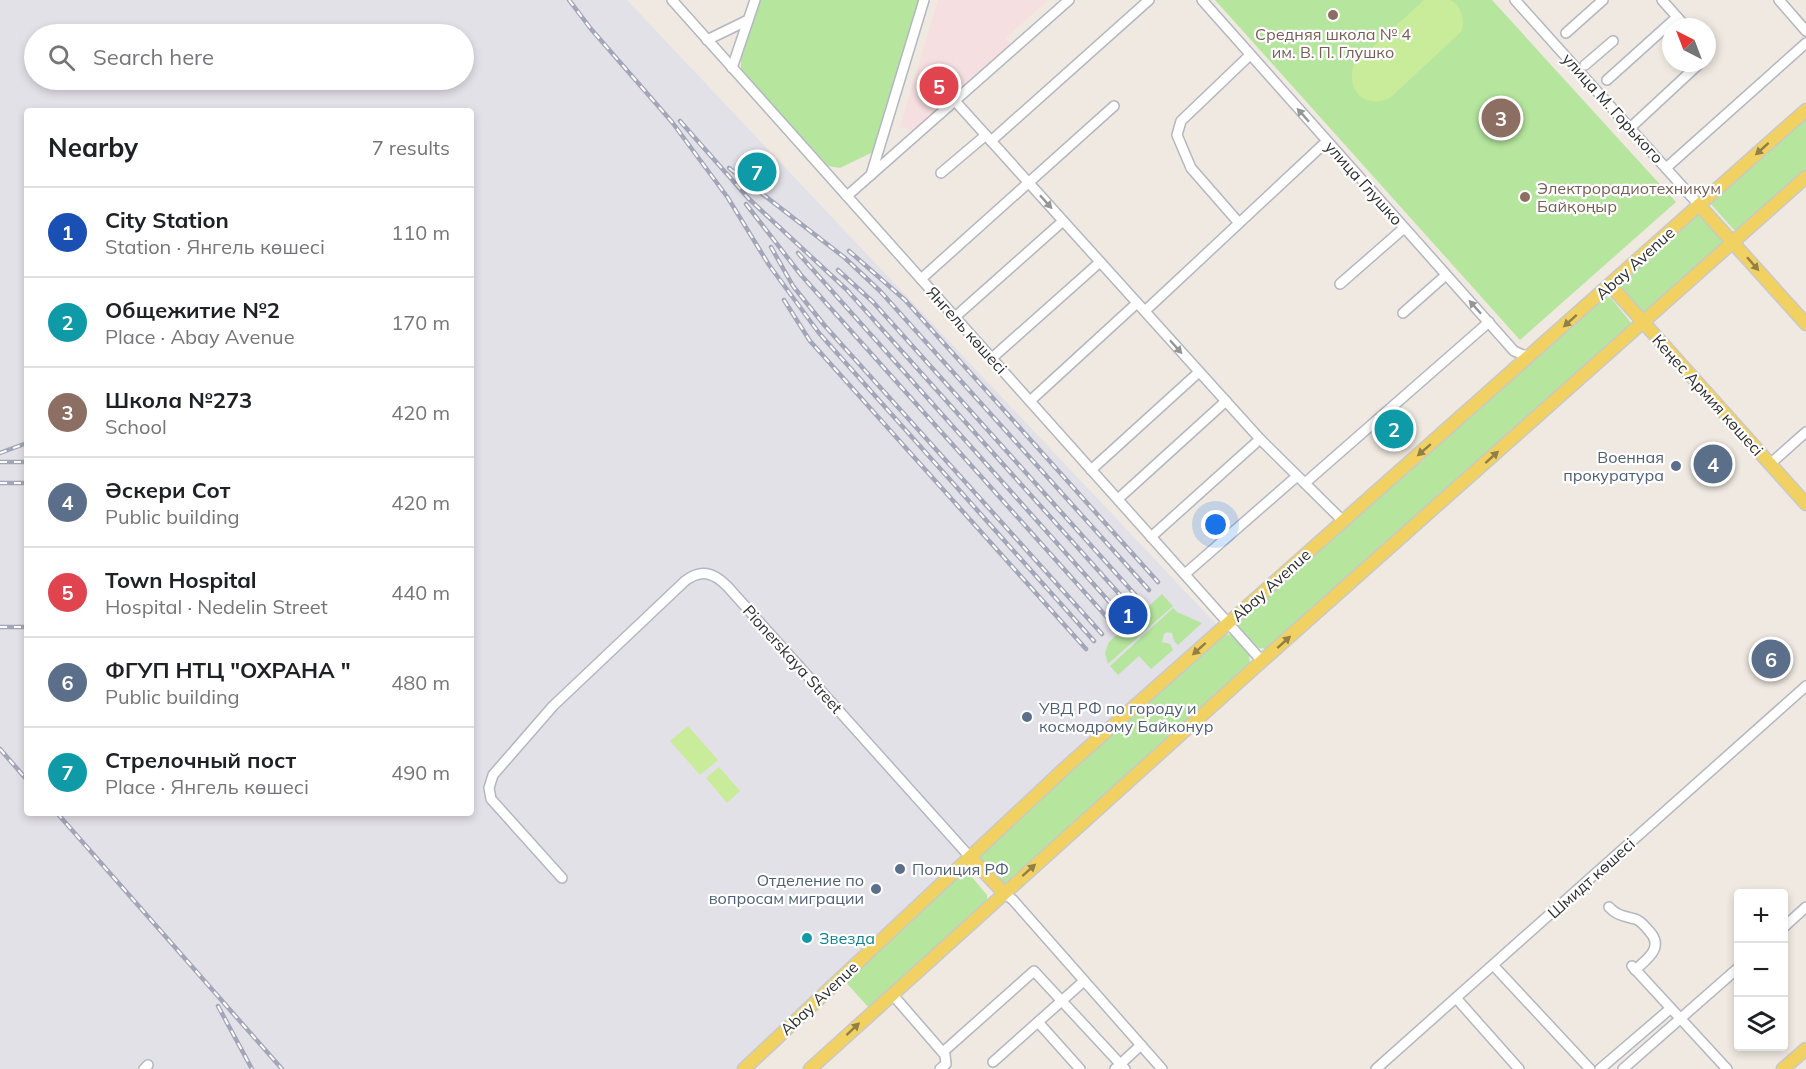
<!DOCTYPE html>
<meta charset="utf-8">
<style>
:root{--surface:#fff;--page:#f2f2f2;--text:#202124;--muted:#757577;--line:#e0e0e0;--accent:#4264fb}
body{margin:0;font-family:Mulish,sans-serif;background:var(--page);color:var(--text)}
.controls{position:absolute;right:18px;bottom:18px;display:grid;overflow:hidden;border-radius:6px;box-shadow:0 3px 9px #0003}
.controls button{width:54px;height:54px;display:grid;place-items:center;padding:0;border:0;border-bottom:2px solid var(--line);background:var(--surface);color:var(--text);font:30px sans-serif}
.compass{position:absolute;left:1662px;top:18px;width:54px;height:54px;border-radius:50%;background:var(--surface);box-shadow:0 3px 9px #0003;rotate:318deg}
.you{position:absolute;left:1216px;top:525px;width:21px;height:21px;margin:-15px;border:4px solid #fff;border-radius:50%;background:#1a73e8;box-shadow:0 0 0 9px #1a73e833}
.badge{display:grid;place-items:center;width:39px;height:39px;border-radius:50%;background:var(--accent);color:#fff;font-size:20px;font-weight:700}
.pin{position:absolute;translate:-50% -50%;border:3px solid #fff;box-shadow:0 2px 6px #0006}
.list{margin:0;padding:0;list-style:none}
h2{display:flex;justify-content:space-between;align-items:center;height:78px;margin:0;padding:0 24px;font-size:26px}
h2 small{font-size:20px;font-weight:400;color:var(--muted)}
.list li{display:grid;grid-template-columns:39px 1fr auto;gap:18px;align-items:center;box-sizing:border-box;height:90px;padding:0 24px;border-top:2px solid var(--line)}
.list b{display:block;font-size:22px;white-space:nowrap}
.list p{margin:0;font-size:20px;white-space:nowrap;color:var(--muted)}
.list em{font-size:20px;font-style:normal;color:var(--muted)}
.icon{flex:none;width:33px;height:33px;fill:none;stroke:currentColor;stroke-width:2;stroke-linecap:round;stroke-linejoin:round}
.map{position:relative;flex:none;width:1806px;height:1069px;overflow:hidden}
.search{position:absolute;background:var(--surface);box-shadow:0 3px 9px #0003;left:24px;top:24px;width:450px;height:66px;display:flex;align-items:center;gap:15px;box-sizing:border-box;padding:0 21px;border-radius:33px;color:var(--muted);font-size:22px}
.panel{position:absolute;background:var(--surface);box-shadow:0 3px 9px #0003;left:24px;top:108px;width:450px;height:708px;border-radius:6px}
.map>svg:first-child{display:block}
.industrial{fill:#e3e1e8;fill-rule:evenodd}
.medical{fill:#f5dfe0}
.green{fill:#b6e59e}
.pitch{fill:#c9ec9a}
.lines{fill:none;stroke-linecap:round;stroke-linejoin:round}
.minor-casing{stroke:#b4b7c1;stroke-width:12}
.major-casing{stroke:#c9c9c9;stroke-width:15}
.minor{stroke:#fff;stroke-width:9}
.major{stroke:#f2d163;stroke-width:12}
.rail-casing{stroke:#a3a6b8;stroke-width:4.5}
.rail{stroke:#fff;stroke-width:2;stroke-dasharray:7;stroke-linecap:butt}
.oneway{fill:#969696}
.oneway2{fill:#908048}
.education-dot{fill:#8d6e63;stroke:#fff;stroke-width:2}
.service-dot{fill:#5c6f8a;stroke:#fff;stroke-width:2}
.culture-dot{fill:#0f9aa8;stroke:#fff;stroke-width:2}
.labels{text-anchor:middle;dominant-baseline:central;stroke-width:4.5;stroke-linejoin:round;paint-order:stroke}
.education-label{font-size:16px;fill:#785e54;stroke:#fff}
.street-label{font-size:16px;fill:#2e2e2e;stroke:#fff}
.service-label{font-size:16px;fill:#4e5e75;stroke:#fff;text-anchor:end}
.culture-label{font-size:16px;fill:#0d838f;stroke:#fff;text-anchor:start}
</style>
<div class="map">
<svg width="1806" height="1069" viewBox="0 0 1806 1069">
<rect width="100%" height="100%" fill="#efe9e1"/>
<!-- industrial -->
<path class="industrial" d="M 0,0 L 627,0 L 1232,641 L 749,1069 L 0,1069 ZM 34,34 L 464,34 L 464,80 L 34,80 ZM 27,111 L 471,111 L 471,813 L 27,813 Z"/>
<!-- medical -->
<path class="medical" d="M 938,0 L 1048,0 L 1006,38 L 1011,45 L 915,131 L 900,127 Z"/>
<!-- green -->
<g class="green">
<path d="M 761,0 L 919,0 L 873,152 L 840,168 L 828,166 L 741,70 L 741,58 Z"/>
<path d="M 1215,0 L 1492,0 L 1676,202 L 1520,340 Z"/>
<path d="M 1806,114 L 1806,171 L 1739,231 L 1734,230 L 1709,202 Z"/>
<path d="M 1695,215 L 1701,215 L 1722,237 L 1722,245 L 1646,313 L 1642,313 L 1620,289 L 1619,283 Z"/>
<path d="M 1605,297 L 1611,298 L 1632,324 L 1269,649 L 1259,648 L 1256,646 L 1238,626 L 1239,619 L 1601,299 Z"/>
<path d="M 1162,594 L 1173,606 L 1108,664 L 1105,653 L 1109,642 Z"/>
<path d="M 1173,608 L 1177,612 L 1202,623 L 1178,645 L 1174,641 L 1172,633 L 1167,632 L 1164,634 L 1162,642 L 1170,644 L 1173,650 L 1151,669 L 1139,656 L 1118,675 L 1110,666 Z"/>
<path d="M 1224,634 L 1232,635 L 1249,654 L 1250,664 L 1010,883 L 1000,883 L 978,859 L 979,851 Z"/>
<path d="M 966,870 L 987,895 L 987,903 L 870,1009 L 843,979 L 960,871 Z"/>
</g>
<!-- pitch -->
<g class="pitch">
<path d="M 1424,0 C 1431,0 1442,0 1449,0 C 1461,3 1466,22 1461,32 L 1390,98 C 1365,110 1345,90 1354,64 Z"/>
<path d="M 688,726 L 718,760 L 700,775 L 670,741 Z"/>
<path d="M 719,767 L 740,791 L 727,803 L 706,778 Z"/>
</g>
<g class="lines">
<!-- minor casing -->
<g class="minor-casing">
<g id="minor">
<path d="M 672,0 L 1262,661"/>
<path d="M 1202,0 L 1514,351 L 1523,355 L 1531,355"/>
<path d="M 1515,0 L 1699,205"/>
<path d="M 1662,0 L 1686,27"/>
<path d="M 1779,0 L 1806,31"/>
<path d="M 1566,33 L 1603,0"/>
<path d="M 707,40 L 748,20"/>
<path d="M 1585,65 L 1613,41"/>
<path d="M 732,68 L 755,0"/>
<path d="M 1607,80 L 1677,17"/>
<path d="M 955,101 L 1260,439 L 1343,521"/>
<path d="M 1630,128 L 1700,63"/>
<path d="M 991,141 L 1149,0"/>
<path d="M 1666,168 L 1806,43"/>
<path d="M 941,173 L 986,135"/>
<path d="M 871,175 L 924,0"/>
<path d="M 847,196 L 1069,0"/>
<path d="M 1239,223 L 1191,168 L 1177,135 L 1181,121 L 1250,55"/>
<path d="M 921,279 L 1114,106"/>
<path d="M 1340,284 L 1404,228"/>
<path d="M 1145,311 L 1327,141"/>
<path d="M 1403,313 L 1446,275"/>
<path d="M 955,317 L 1063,221"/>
<path d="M 992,358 L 1100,262"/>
<path d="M 1030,401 L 1137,303"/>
<path d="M 1770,464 L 1806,432"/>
<path d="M 1091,470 L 1199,372"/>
<path d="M 1305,483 L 1489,322"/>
<path d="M 1118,499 L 1226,401"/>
<path d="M 1151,537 L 1260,439"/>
<path d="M 1185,574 L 1296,477"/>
<path d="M 562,878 L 491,799 L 489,788 L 493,775 L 553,706 L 685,581 C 701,569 713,572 727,586 L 970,857"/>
<path d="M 1004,893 L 1013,900 L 1162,1069"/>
<path d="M 1609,907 C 1617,916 1625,916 1635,919 C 1642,921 1645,927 1650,932 C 1664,948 1647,959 1635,970"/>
<path d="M 1784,927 L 1806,907"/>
<path d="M 1493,965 L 1590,1069"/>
<path d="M 1632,966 L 1727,1069"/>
<path d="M 892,994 L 945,1055 L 946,1064 L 940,1069"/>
<path d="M 1456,998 L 1519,1069"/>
<path d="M 1038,1022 L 1080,1069"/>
<path d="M 943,1052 L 1034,971 L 1125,1069"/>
<path d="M 993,1062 L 1084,981"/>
<path d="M 144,1069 L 148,1065"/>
<path d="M 1115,1069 L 1141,1045"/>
<path d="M 1376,1069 L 1806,686"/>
<path d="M 1600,1069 L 1670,1009"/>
<path d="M 1623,1069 L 1738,968"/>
</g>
</g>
<!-- major casing -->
<g class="major-casing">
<g id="major">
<path d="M 1699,205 L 1806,324"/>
<path d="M 1610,285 L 1806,504"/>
<path d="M 970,857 L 1004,893"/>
<path d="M 744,1069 L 1065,768 L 1806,110"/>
<path d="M 810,1069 L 1262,661 L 1806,177"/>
<path d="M 1783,1069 L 1806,1049"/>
</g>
</g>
<!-- minor -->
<use href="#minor" class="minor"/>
<!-- major -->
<use href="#major" class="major"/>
<!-- rail casing -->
<g class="rail-casing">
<g id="rail">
<path d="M 569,0 L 591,29 L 672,122 L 728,198 L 769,265 L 819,333 L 1094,641"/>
<path d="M 680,121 L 749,199 L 847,290 L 1131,607"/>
<path d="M 729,168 L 845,258 L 880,291 L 1149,590"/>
<path d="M 746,204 L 801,275 L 1113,624"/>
<path d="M 771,247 L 793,286 L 825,326 L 1102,634"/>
<path d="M 849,251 L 905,300 L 1158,582"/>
<path d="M 798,253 L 1122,616"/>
<path d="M 471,265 L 472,265"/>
<path d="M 838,270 L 873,302 L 1139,599"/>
<path d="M 784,300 L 810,341 L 1086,649"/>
<path d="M 0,453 L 27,443"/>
<path d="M 0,462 L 27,462"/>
<path d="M 0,483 L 27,483"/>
<path d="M 0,627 L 27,627"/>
<path d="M 0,749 L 27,780"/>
<path d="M 57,813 L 282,1069"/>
<path d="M 218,1006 L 252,1069"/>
</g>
</g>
<!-- rail -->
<use href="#rail" class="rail"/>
</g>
<!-- one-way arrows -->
<defs><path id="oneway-solid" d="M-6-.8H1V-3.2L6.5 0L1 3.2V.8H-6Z" transform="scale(1.5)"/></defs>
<g class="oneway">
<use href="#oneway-solid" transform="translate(1303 115) rotate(-132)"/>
<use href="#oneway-solid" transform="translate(1046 202) rotate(48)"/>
<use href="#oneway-solid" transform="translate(1475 307) rotate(-132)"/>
<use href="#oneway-solid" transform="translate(1176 347) rotate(48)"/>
</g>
<g class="oneway2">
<use href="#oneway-solid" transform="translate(1762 149) rotate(138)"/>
<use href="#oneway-solid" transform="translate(1753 264) rotate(49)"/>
<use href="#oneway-solid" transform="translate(1570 321) rotate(138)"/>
<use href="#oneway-solid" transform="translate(1424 450) rotate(139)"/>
<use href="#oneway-solid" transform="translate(1492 457) rotate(-42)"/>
<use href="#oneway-solid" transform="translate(1284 642) rotate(-42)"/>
<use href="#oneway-solid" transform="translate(1199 649) rotate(138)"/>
<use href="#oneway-solid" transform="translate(1029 870) rotate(-42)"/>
<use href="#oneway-solid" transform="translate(853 1029) rotate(-43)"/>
</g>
<!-- markers -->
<g class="education-dot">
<circle cx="1333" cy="15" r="6"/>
<circle cx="1525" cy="197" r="6"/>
</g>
<g class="service-dot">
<circle cx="1676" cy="466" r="6"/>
<circle cx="1027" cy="717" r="6"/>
<circle cx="900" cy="869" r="6"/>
<circle cx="876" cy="889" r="6"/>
</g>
<circle class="culture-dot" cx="807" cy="938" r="6"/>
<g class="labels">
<!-- education labels -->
<g class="education-label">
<text x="1333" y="34">Средняя школа № 4<tspan x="1333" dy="18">им. В. П. Глушко</tspan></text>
<text x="1537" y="188" text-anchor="start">Электрорадиотехникум<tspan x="1537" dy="18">Байқоңыр</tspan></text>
</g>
<!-- street labels -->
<g class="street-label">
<text transform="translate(1613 108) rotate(48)">улица М. Горького</text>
<text transform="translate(1364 183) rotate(48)">улица Глушко</text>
<text transform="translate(1635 263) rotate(-42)">Abay Avenue</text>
<text transform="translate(967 330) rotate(48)">Янгель көшесі</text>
<text transform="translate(1708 395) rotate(48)">Кеңес Армия көшесі</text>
<text transform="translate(1271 585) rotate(-42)">Abay Avenue</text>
<text transform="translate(793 659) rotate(48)">Pionerskaya Street</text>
<text transform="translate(1591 878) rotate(-42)">Шмидт көшесі</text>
<text transform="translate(819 998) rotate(-43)">Abay Avenue</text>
</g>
<!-- service labels -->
<g class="service-label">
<text x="1664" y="457">Военная<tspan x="1664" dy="18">прокуратура</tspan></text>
<text x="1039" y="708" text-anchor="start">УВД РФ по городу и<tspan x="1039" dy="18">космодрому Байконур</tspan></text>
<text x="912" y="869" text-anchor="start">Полиция РФ</text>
<text x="864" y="880">Отделение по<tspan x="864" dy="18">вопросам миграции</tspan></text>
</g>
<!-- culture labels -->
<g class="culture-label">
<text x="819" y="938">Звезда</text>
</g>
</g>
</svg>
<div class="controls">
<button>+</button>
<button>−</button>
<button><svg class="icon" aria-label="layers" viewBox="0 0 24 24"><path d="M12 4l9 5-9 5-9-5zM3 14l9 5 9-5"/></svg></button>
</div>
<svg class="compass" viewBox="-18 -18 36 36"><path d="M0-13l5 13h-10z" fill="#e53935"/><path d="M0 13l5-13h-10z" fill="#757577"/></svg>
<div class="you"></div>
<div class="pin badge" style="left:1128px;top:615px;background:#1a4fb4">1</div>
<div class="pin badge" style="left:1394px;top:429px;background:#0f9aa8">2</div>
<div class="pin badge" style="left:1501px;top:118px;background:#8d6e63">3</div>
<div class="pin badge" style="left:1713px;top:464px;background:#5c6f8a">4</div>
<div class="pin badge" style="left:939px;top:86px;background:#e0444e">5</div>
<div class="pin badge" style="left:1771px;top:659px;background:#5c6f8a">6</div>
<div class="pin badge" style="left:757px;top:172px;background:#0f9aa8">7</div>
<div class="search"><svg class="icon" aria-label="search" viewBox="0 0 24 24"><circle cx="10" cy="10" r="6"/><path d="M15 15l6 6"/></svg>Search here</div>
<section class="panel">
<h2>Nearby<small>7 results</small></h2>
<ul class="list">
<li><span class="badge" style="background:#1a4fb4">1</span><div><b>City Station</b><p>Station · Янгель көшесі</p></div><em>110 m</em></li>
<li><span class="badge" style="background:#0f9aa8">2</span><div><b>Общежитие №2</b><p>Place · Abay Avenue</p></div><em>170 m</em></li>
<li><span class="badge" style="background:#8d6e63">3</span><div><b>Школа №273</b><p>School</p></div><em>420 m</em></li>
<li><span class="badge" style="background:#5c6f8a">4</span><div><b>Әскери Сот</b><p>Public building</p></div><em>420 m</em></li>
<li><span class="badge" style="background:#e0444e">5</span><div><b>Town Hospital</b><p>Hospital · Nedelin Street</p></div><em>440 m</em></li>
<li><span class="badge" style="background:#5c6f8a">6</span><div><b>ФГУП НТЦ &quot;ОХРАНА &quot;</b><p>Public building</p></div><em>480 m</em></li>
<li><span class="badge" style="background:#0f9aa8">7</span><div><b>Стрелочный пост</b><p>Place · Янгель көшесі</p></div><em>490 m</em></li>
</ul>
</section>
</div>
